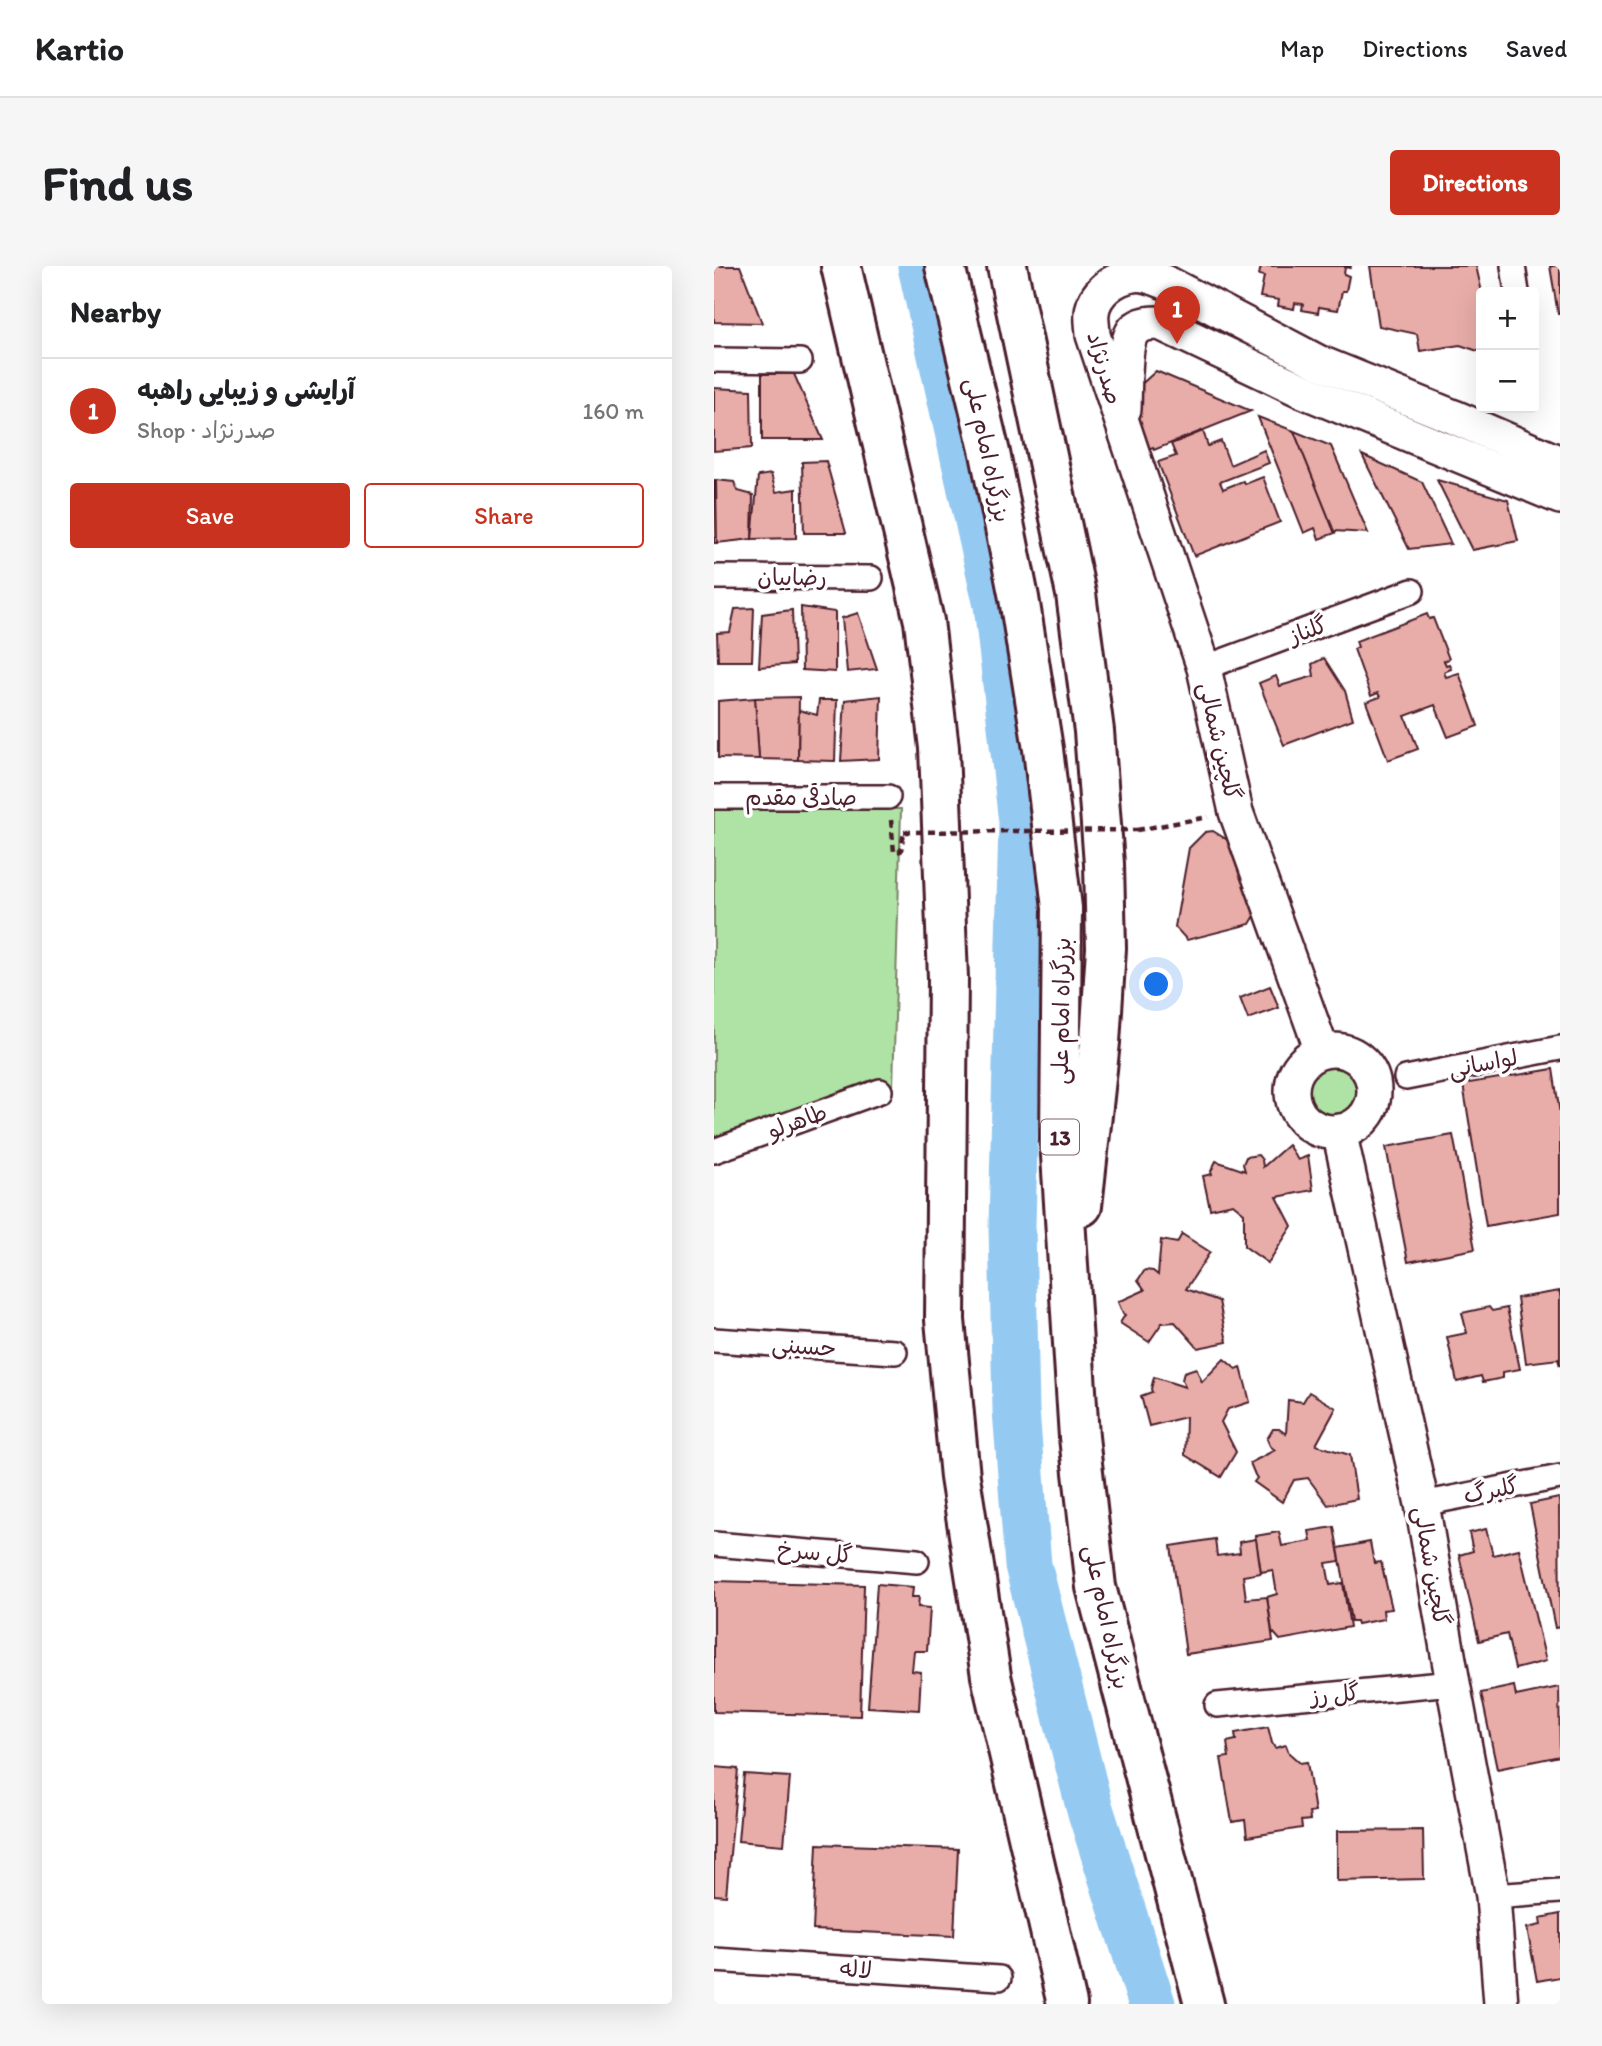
<!DOCTYPE html>
<meta charset="utf-8">
<style>
:root{--surface:#fff;--page:#f6f6f6;--text:#202124;--muted:#757577;--line:#e0e0e0;--accent:#c8321e}
body{margin:0;font-family:Itim,"Playpen Sans Arabic",sans-serif;background:var(--page);color:var(--text)}
.controls{position:absolute;right:21px;top:21px;display:grid;overflow:hidden;border-radius:7px;box-shadow:0 7px 28px #0002}
.controls button{width:63px;height:63px;display:grid;place-items:center;padding:0;border:0;border-bottom:2px solid var(--line);background:var(--surface);color:var(--text);font:35px sans-serif}
.you{position:absolute;left:443px;top:719px;width:24px;height:24px;margin:-18px;border:5px solid #fff;border-radius:50%;background:#1a73e8;box-shadow:0 0 0 10px #1a73e833}
.badge{display:grid;place-items:center;width:46px;height:46px;border-radius:50%;background:var(--accent);color:#fff;font-size:23px;font-weight:700}
.pin{position:absolute;translate:-50% -58px;filter:drop-shadow(0 2px 4px #0008)}
.pin::after{content:'';position:absolute;top:37px;width:24px;height:21px;background:inherit;clip-path:polygon(0 0,100% 0,50% 100%)}
.list{margin:0;padding:0;list-style:none}
h2{display:flex;justify-content:space-between;align-items:center;height:91px;margin:0;padding:0 28px;font-size:30px}
h2 small{font-size:23px;font-weight:400;color:var(--muted)}
.list li{display:grid;grid-template-columns:46px 1fr auto;gap:21px;align-items:center;box-sizing:border-box;height:105px;padding:0 28px;border-top:2px solid var(--line)}
.list b{display:block;font-size:26px;white-space:nowrap}
.list p{margin:0;font-size:23px;white-space:nowrap;color:var(--muted)}
.list em{font-size:23px;font-style:normal;color:var(--muted)}
.actions{display:flex;gap:14px;padding:21px 28px}
.actions a{flex:1;padding:16px 0;border:2px solid var(--accent);border-radius:7px;text-align:center;font-size:24px;color:var(--accent)}
.actions .main{background:var(--accent);color:#fff}
.map{position:relative;flex:none;width:846px;height:1738px;overflow:hidden;border-radius:7px}
header{display:flex;align-items:center;gap:42px;box-sizing:border-box;height:98px;padding:0 35px;background:var(--surface);border-bottom:2px solid var(--line)}
header strong{font-size:33px}
nav{display:flex;gap:38px;margin-inline-start:auto;font-size:24px}
.intro{display:flex;align-items:center;justify-content:space-between;box-sizing:border-box;height:168px;padding:0 42px}
h1{margin:0;font-size:49px}
.button{padding:18px 32px;border-radius:7px;background:var(--accent);color:#fff;font-size:24px;font-weight:700}
main{display:flex;gap:42px;padding:0 42px}
aside{flex:1;background:var(--surface);border-radius:7px;box-shadow:0 7px 28px #0002}
.map>svg:first-child{display:block}
.green{fill:#aee3a5;stroke:#7c8168;stroke-width:2}
.lines{fill:none;stroke-linecap:round;stroke-linejoin:round}
.river{stroke:#94c9f2;stroke-width:47}
.building{fill:#e8ada8;stroke:#4a1f2b;stroke-width:2}
.minor-casing{stroke:#4a1f2b;stroke-width:28}
.secondary-casing{stroke:#4a1f2b;stroke-width:38}
.trunk-casing{stroke:#4a1f2b;stroke-width:44}
.path{stroke:#4a1f2b;stroke-width:4.5;stroke-dasharray:7 5;stroke-linecap:butt}
.minor{stroke:#fff;stroke-width:23}
.secondary{stroke:#fff;stroke-width:33}
.trunk{stroke:#fff;stroke-width:38}
.path-bridge{stroke:#4a1f2b;stroke-width:4.5;stroke-dasharray:7 5;stroke-linecap:butt}
.labels{text-anchor:middle;dominant-baseline:central;stroke-width:7;stroke-linejoin:round;paint-order:stroke}
.shield{fill:#fff;stroke:#80626b;stroke-width:2}
.shield-label{font-size:21px;font-weight:bold;fill:#4a1f2b}
.street-label{font-size:23px;fill:#4a1f2b;stroke:#fff}
</style>
<header>
<strong>Kartio</strong>
<nav><a>Map</a><a>Directions</a><a>Saved</a></nav>
</header>
<div class="intro"><h1>Find us</h1><a class="button">Directions</a></div>
<main>
<aside>
<h2>Nearby<small></small></h2>
<ul class="list">
<li><span class="badge">1</span><div><b>آرایشی و زیبایی راهبه</b><p>Shop · صدرنژاد</p></div><em>160 m</em></li>
</ul>
<div class="actions"><a class="main">Save</a><a>Share</a></div>
</aside>
<div class="map">
<svg width="846" height="1738" viewBox="0 0 846 1738">
<rect width="100%" height="100%" fill="#fff"/>
<filter id="ink" filterUnits="userSpaceOnUse"><feTurbulence type="fractalNoise" baseFrequency=".0143" numOctaves="2"/><feDisplacementMap in="SourceGraphic" scale="14" xChannelSelector="R" yChannelSelector="G"/><feConvolveMatrix kernelMatrix="1 2 1 2 8 2 1 2 1" color-interpolation-filters="sRGB"/></filter>
<g filter="url(#ink)">
<!-- green -->
<g class="green">
<path d="M 0,543 L 187,543 L 179,821 L 157,815 L 0,871 Z"/>
<circle cx="619" cy="825" r="33"/>
</g>
<g class="lines">
<!-- river -->
<path class="river" d="M 207,0 L 283,339 L 308,556 L 298,960 L 302,1144 L 314,1299 L 375,1540 L 438,1738"/>
</g>
<!-- building -->
<g class="building">
<path d="M 0,0 L 26,0 L 48,57 L 0,56 Z"/>
<path d="M 547,0 L 637,0 L 636,2 L 631,1 L 630,8 L 635,10 L 632,25 L 628,25 L 624,44 L 605,41 L 604,47 L 588,44 L 589,38 L 581,37 L 580,43 L 564,40 L 565,34 L 546,31 L 550,10 L 545,9 Z"/>
<path d="M 656,0 L 762,0 L 768,26 L 767,86 L 746,79 L 706,85 L 703,68 L 665,60 Z"/>
<path d="M 836,0 L 846,0 L 846,48 L 844,48 Z"/>
<path d="M 442,105 L 537,145 L 440,184 L 439,181 L 434,183 L 413,131 Z"/>
<path d="M 48,108 L 80,108 L 109,174 L 48,174 Z"/>
<path d="M 0,122 L 37,124 L 38,182 L 0,185 Z"/>
<path d="M 544,151 L 580,165 L 621,267 L 605,273 L 601,262 L 590,267 Z"/>
<path d="M 489,165 L 494,180 L 507,175 L 516,199 L 550,184 L 555,197 L 506,216 L 509,223 L 529,215 L 531,218 L 549,211 L 566,256 L 480,290 L 444,196 L 462,190 L 457,178 Z"/>
<path d="M 580,165 L 617,180 L 654,267 L 620,265 Z"/>
<path d="M 648,189 L 708,216 L 737,278 L 695,283 Z"/>
<path d="M 112,195 L 132,267 L 90,267 L 88,196 Z"/>
<path d="M 57,208 L 62,226 L 82,223 L 82,272 L 38,273 L 44,210 Z"/>
<path d="M 0,214 L 2,214 L 3,277 L 0,277 Z"/>
<path d="M 2,214 L 20,216 L 24,225 L 39,229 L 38,273 L 3,277 Z"/>
<path d="M 723,214 L 794,234 L 804,275 L 758,284 Z"/>
<path d="M 87,341 L 121,346 L 121,406 L 88,404 Z"/>
<path d="M 40,342 L 38,395 L 4,395 L 3,367 L 16,366 L 21,343 Z"/>
<path d="M 78,344 L 80,398 L 45,401 L 48,348 Z"/>
<path d="M 144,347 L 163,403 L 133,406 L 128,352 Z"/>
<path d="M 713,348 L 715,353 L 719,352 L 735,393 L 730,395 L 732,399 L 735,398 L 737,403 L 730,406 L 732,411 L 745,407 L 764,460 L 734,471 L 721,439 L 691,450 L 704,483 L 674,494 L 652,436 L 666,431 L 664,427 L 657,430 L 640,383 L 644,381 L 642,375 Z"/>
<path d="M 610,392 L 631,425 L 639,453 L 570,479 L 545,417 L 562,410 L 566,420 L 600,410 L 598,398 Z"/>
<path d="M 167,430 L 165,493 L 127,495 L 131,434 Z"/>
<path d="M 85,431 L 84,494 L 45,493 L 41,432 Z"/>
<path d="M 41,432 L 45,493 L 4,492 L 4,435 Z"/>
<path d="M 105,434 L 123,434 L 121,495 L 84,494 L 85,444 L 103,449 Z"/>
<path d="M 499,565 L 523,580 L 545,643 L 536,658 L 473,674 L 461,661 L 475,582 L 491,566 Z"/>
<path d="M 556,720 L 565,742 L 534,753 L 526,732 Z"/>
<path d="M 839,803 L 846,848 L 846,947 L 772,960 L 749,818 Z"/>
<path d="M 739,869 L 761,983 L 694,996 L 672,881 Z"/>
<path d="M 574,879 L 584,894 L 594,890 L 599,924 L 563,931 L 578,960 L 554,997 L 530,980 L 530,947 L 519,938 L 496,943 L 489,910 L 498,908 L 497,905 L 502,895 L 531,905 L 529,898 L 532,891 L 544,889 L 548,894 L 549,901 Z"/>
<path d="M 468,968 L 496,986 L 472,1023 L 505,1035 L 513,1076 L 484,1082 L 461,1056 L 448,1057 L 435,1076 L 406,1057 L 411,1049 L 409,1048 L 404,1036 L 431,1024 L 424,1014 L 431,1004 L 439,1005 L 444,1009 L 447,974 L 463,977 Z"/>
<path d="M 846,1025 L 846,1100 L 844,1093 L 812,1097 L 803,1032 Z"/>
<path d="M 775,1041 L 778,1045 L 793,1042 L 806,1103 L 789,1106 L 789,1112 L 769,1116 L 767,1110 L 743,1116 L 733,1071 L 753,1067 L 748,1047 Z"/>
<path d="M 510,1093 L 522,1103 L 527,1101 L 536,1136 L 514,1143 L 507,1156 L 522,1186 L 507,1211 L 471,1189 L 472,1151 L 435,1160 L 427,1130 L 438,1126 L 437,1123 L 440,1111 L 471,1121 L 468,1114 L 470,1106 L 482,1102 L 488,1116 Z"/>
<path d="M 595,1126 L 622,1142 L 602,1179 L 636,1189 L 643,1233 L 614,1239 L 594,1212 L 580,1214 L 568,1236 L 540,1216 L 543,1212 L 541,1209 L 536,1197 L 561,1184 L 556,1180 L 553,1173 L 559,1163 L 565,1163 L 572,1168 L 574,1134 L 589,1136 Z"/>
<path d="M 845,1232 L 846,1361 L 841,1362 L 816,1238 Z"/>
<path d="M 620,1261 L 626,1295 L 612,1297 L 616,1319 L 629,1317 L 636,1361 L 566,1374 L 558,1365 L 553,1331 L 563,1328 L 559,1304 L 547,1306 L 541,1270 L 565,1266 L 568,1280 L 597,1275 L 595,1265 Z"/>
<path d="M 772,1263 L 779,1289 L 805,1283 L 832,1395 L 801,1403 L 793,1368 L 765,1375 L 745,1289 L 759,1285 L 755,1267 Z"/>
<path d="M 501,1273 L 503,1290 L 526,1287 L 525,1276 L 542,1273 L 547,1307 L 529,1310 L 532,1333 L 553,1331 L 559,1375 L 472,1388 L 457,1280 Z"/>
<path d="M 656,1276 L 660,1297 L 667,1296 L 678,1343 L 669,1344 L 670,1353 L 643,1358 L 642,1355 L 637,1355 L 624,1282 Z"/>
<path d="M 0,1315 L 150,1319 L 146,1450 L 0,1446 Z"/>
<path d="M 163,1318 L 199,1321 L 198,1331 L 205,1331 L 204,1341 L 216,1342 L 213,1385 L 200,1385 L 198,1405 L 207,1406 L 205,1444 L 154,1441 Z"/>
<path d="M 800,1420 L 802,1430 L 845,1421 L 846,1490 L 783,1503 L 767,1427 Z"/>
<path d="M 554,1461 L 558,1477 L 561,1482 L 572,1479 L 575,1487 L 586,1497 L 593,1496 L 601,1546 L 595,1547 L 596,1554 L 587,1555 L 588,1562 L 533,1571 L 531,1554 L 518,1556 L 507,1492 L 515,1491 L 513,1476 L 522,1474 L 521,1467 Z"/>
<path d="M 0,1501 L 24,1503 L 12,1630 L 0,1629 Z"/>
<path d="M 30,1508 L 76,1511 L 70,1579 L 24,1575 Z"/>
<path d="M 709,1564 L 710,1613 L 623,1615 L 623,1565 Z"/>
<path d="M 103,1578 L 244,1583 L 240,1670 L 99,1664 Z"/>
<path d="M 846,1648 L 846,1711 L 823,1715 L 813,1662 L 827,1659 L 826,1652 Z"/>
</g>
<g class="lines">
<!-- minor casing -->
<g class="minor-casing">
<g id="minor">
<path d="M 799,0 L 803,26"/>
<path d="M 0,94 L 86,95"/>
<path d="M 0,311 L 157,312"/>
<path d="M 490,402 L 698,325"/>
<path d="M 0,531 L 174,531"/>
<path d="M 692,812 L 846,782"/>
<path d="M 0,885 L 166,825"/>
<path d="M 0,1074 L 181,1086"/>
<path d="M 708,1238 L 846,1211"/>
<path d="M 0,1278 L 203,1295"/>
<path d="M 503,1439 L 739,1417"/>
<path d="M 779,1630 L 846,1625"/>
<path d="M 0,1694 L 285,1712"/>
</g>
</g>
<!-- secondary casing -->
<g class="secondary-casing">
<g id="secondary">
<path d="M 410,143 C 411,125 409,77 420,64 C 427,57 437,57 446,57 L 589,125 L 846,231"/>
<circle cx="619" cy="825" r="41"/>
<path d="M 608,785 L 522,546 L 490,402 L 379,69 C 379,62 377,54 378,47 C 380,27 400,12 419,9 C 430,7 441,12 451,16 L 604,96 L 740,151 L 846,197"/>
<path d="M 625,865 L 708,1238 L 739,1417 L 779,1630 L 787,1738"/>
</g>
</g>
<!-- trunk casing -->
<g class="trunk-casing">
<g id="trunk">
<path d="M 127,0 L 210,355 L 225,482 L 234,712 L 231,1054 L 246,1211 L 277,1410 L 353,1738"/>
<path d="M 231,0 L 276,187 L 305,332 L 329,483 L 348,642 L 346,874 L 365,1171 L 382,1321 L 490,1738"/>
<path d="M 293,0 L 362,328 L 380,465 L 390,598 L 392,682 L 386,776 L 368,940"/>
</g>
</g>
<!-- path -->
<g class="path">
<path d="M 177,554 L 180,586 L 187,585 L 190,566"/>
<path d="M 423,564 L 494,551"/>
<path d="M 659,818 L 671,816"/>
</g>
<!-- minor -->
<use href="#minor" class="minor"/>
<!-- secondary -->
<use href="#secondary" class="secondary"/>
<!-- trunk -->
<use href="#trunk" class="trunk"/>
<!-- path-bridge -->
<path class="path-bridge" d="M 190,566 L 423,564"/>
</g>
</g>
<g class="labels">
<!-- shield labels -->
<rect class="shield" x="327" y="853.5" width="38" height="35" rx="5"/>
<g class="shield-label">
<text x="346" y="871">13</text>
</g>
<!-- street labels -->
<g class="street-label">
<text transform="translate(391 102) rotate(74)">صدرنژاد</text>
<text transform="translate(274 184) rotate(78)">بزرگراه امام علی</text>
<text x="78" y="311">رضاییان</text>
<text transform="translate(594 364) rotate(-20)">گلناز</text>
<text transform="translate(506 475) rotate(77)">گلچین شمالی</text>
<text x="87" y="531">صادقی مقدم</text>
<text transform="translate(347 745) rotate(-89)">بزرگراه امام علی</text>
<text transform="translate(769 797) rotate(-11)">لواسانی</text>
<text transform="translate(83 855) rotate(-20)">طاهرلو</text>
<text transform="translate(90 1080) rotate(4)">حسینی</text>
<text transform="translate(777 1224) rotate(-11)">گلبرگ</text>
<text transform="translate(101 1286) rotate(5)">گل سرخ</text>
<text transform="translate(718 1300) rotate(80)">گلچین شمالی</text>
<text transform="translate(393 1351) rotate(78)">بزرگراه امام علی</text>
<text transform="translate(621 1428) rotate(-5)">گل رز</text>
<text transform="translate(142 1703) rotate(4)">لاله</text>
</g>
</g>
</svg>
<div class="controls">
<button>+</button>
<button>−</button>
</div>
<div class="you"></div>
<div class="pin badge" style="left:463px;top:78px">1</div>
</div>
</main>
